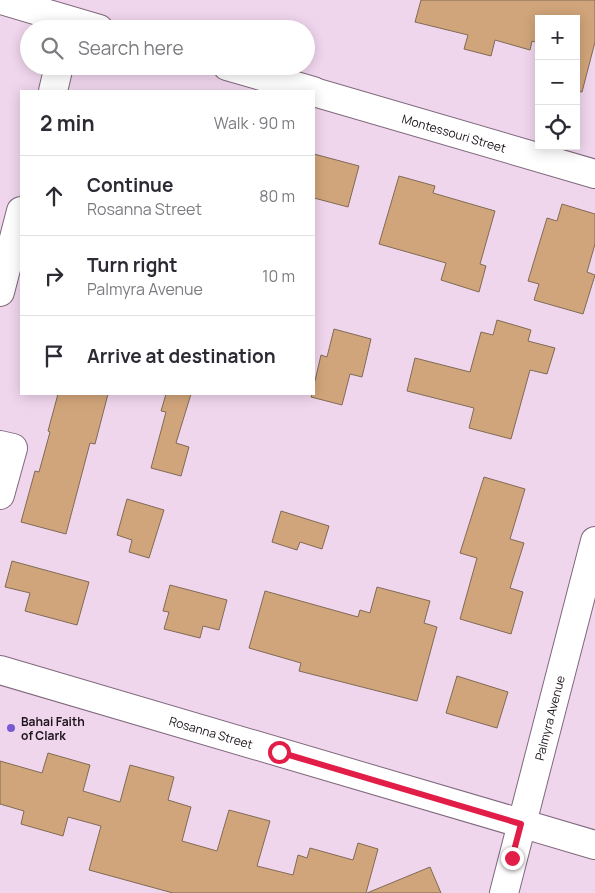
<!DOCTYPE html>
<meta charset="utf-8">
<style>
:root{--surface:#fff;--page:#f2f2f3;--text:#2b2b33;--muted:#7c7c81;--line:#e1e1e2}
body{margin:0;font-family:Manrope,sans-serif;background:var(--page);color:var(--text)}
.controls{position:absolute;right:15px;top:15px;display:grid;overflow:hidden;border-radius:0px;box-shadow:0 2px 12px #0003}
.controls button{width:45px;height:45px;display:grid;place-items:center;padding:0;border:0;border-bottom:1px solid var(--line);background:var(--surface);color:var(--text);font:25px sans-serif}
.stop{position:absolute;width:15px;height:15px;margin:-11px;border:4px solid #e11d48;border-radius:50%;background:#fff}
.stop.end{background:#e11d48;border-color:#fff;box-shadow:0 1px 5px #0008}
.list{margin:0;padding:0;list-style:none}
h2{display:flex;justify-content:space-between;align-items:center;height:65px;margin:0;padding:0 20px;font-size:21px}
h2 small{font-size:16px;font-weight:400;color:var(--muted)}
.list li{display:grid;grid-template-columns:32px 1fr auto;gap:15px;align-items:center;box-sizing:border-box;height:80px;padding:0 20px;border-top:1px solid var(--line)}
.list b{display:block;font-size:19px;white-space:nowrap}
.list p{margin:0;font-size:16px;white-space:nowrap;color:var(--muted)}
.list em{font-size:16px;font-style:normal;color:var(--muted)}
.icon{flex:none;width:28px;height:28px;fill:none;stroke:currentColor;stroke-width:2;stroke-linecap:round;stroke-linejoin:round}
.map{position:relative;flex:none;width:595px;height:893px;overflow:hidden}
.search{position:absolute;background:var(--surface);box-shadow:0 2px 12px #0003;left:20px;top:20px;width:295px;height:55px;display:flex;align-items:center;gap:12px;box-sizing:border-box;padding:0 18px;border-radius:28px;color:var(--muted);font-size:19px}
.panel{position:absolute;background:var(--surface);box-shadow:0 2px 12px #0003;left:20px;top:90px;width:295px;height:305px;border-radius:0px}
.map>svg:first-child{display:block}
.building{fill:#d1a57b;stroke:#806a55}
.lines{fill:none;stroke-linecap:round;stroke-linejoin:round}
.minor-casing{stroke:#7f687c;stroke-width:30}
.minor{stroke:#fff;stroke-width:28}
.route{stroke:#e11d48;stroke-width:6}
.poi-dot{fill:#755ad4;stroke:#f0d6ed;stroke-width:2}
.labels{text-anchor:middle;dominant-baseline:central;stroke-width:4.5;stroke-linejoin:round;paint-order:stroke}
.street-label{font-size:12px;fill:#1c131b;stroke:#f0d6ed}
.poi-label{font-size:12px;font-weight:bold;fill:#1c131b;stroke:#f0d6ed;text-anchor:start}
</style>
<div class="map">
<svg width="595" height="893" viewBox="0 0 595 893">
<rect width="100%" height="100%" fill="#f0d6ed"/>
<!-- building -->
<g class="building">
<path d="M 421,0 L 595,0 L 595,42 L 582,92 L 576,91 L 576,19 L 539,19 L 539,43 L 532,41 L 530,50 L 495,40 L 491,56 L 464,49 L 468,35 L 415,22 Z"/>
<path d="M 314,154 L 359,166 L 348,207 L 314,198 Z"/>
<path d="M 399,176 L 435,186 L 433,193 L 495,211 L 480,264 L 486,266 L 479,292 L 441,280 L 446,263 L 379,244 Z"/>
<path d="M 562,204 L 595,214 L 595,244 L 587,272 L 595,275 L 583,314 L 534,300 L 539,284 L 528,281 L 547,218 L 557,221 Z"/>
<path d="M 497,320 L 531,330 L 528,341 L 555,348 L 547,374 L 530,370 L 511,439 L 469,428 L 474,408 L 407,391 L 415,358 L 470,372 L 481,332 L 493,335 Z"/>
<path d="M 334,329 L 371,339 L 362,377 L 350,374 L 342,405 L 311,397 L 312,394 L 314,394 L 314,385 L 321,355 L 327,357 Z"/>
<path d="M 58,394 L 108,394 L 95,444 L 90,443 L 66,534 L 21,522 L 35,471 L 39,472 L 50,432 L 48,431 Z"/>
<path d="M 166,394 L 191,394 L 176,443 L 189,447 L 181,476 L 151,468 L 166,412 L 161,411 Z"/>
<path d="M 484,477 L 525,489 L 510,539 L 524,543 L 510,588 L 523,592 L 511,634 L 460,619 L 477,558 L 460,553 Z"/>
<path d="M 127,499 L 164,510 L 149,558 L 129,552 L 132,540 L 117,535 Z"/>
<path d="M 281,511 L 329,526 L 322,549 L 300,542 L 297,550 L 272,542 Z"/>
<path d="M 12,561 L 89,582 L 77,625 L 25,611 L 30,593 L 5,587 Z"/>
<path d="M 170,585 L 227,600 L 219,630 L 203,626 L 200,638 L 164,629 L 169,612 L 163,611 Z"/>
<path d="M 377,587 L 430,601 L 424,623 L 437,627 L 417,701 L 299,671 L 301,663 L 249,648 L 265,591 L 358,617 L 360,610 L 370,613 Z"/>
<path d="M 457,676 L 508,692 L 497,728 L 446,713 Z"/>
<path d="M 48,753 L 90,765 L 83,791 L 120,802 L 130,765 L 174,777 L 168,800 L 191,807 L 182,841 L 217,851 L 229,810 L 270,821 L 257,866 L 293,875 L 298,855 L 307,858 L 310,848 L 353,860 L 358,843 L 378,849 L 366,893 L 173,893 L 89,870 L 101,826 L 68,817 L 63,836 L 21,824 L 24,811 L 0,804 L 0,761 L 42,773 Z"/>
<path d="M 430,867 L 441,893 L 367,893 Z"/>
</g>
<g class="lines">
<!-- minor casing -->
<g class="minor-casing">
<g id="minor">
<path d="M 1,0 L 99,29"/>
<path d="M 227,66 L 313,91"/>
<path d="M 53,91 L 59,66"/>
<path id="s1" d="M 314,92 L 595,174"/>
<path d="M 0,292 L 21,211"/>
<path d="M 0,445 L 13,448 L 0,495"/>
<path id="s2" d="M 0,670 L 595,845"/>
<path id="s3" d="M 504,893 L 595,541"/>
</g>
</g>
<!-- minor -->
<use href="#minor" class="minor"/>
</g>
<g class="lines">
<!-- route -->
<path class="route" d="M 279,752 L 521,824 L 512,858"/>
</g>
<!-- markers -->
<circle class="poi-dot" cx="11" cy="728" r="5"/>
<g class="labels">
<!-- street labels -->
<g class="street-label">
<text stroke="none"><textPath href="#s1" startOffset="146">Montessouri Street</textPath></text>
<text stroke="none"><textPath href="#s3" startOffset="181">Palmyra Avenue</textPath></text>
<text stroke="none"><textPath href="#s2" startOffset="220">Rosanna Street</textPath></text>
</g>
<!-- poi labels -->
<g class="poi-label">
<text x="21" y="721">Bahai Faith<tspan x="21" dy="14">of Clark</tspan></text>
</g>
</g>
</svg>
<div class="controls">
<button>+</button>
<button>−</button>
<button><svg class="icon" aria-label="locate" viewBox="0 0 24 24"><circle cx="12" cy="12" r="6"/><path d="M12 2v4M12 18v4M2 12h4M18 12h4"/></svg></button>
</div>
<div class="stop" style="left:279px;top:752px"></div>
<div class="stop end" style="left:512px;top:858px"></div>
<div class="search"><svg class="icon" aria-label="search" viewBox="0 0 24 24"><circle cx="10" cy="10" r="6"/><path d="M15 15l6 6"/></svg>Search here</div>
<section class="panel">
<h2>2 min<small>Walk · 90 m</small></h2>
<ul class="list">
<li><svg class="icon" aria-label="ahead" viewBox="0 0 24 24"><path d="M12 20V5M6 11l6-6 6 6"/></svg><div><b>Continue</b><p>Rosanna Street</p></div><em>80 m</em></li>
<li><svg class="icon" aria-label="right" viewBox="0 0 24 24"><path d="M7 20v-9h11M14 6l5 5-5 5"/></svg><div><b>Turn right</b><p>Palmyra Avenue</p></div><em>10 m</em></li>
<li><svg class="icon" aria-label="arrive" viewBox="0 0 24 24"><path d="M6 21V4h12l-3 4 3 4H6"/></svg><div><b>Arrive at destination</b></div></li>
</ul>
</section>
</div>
